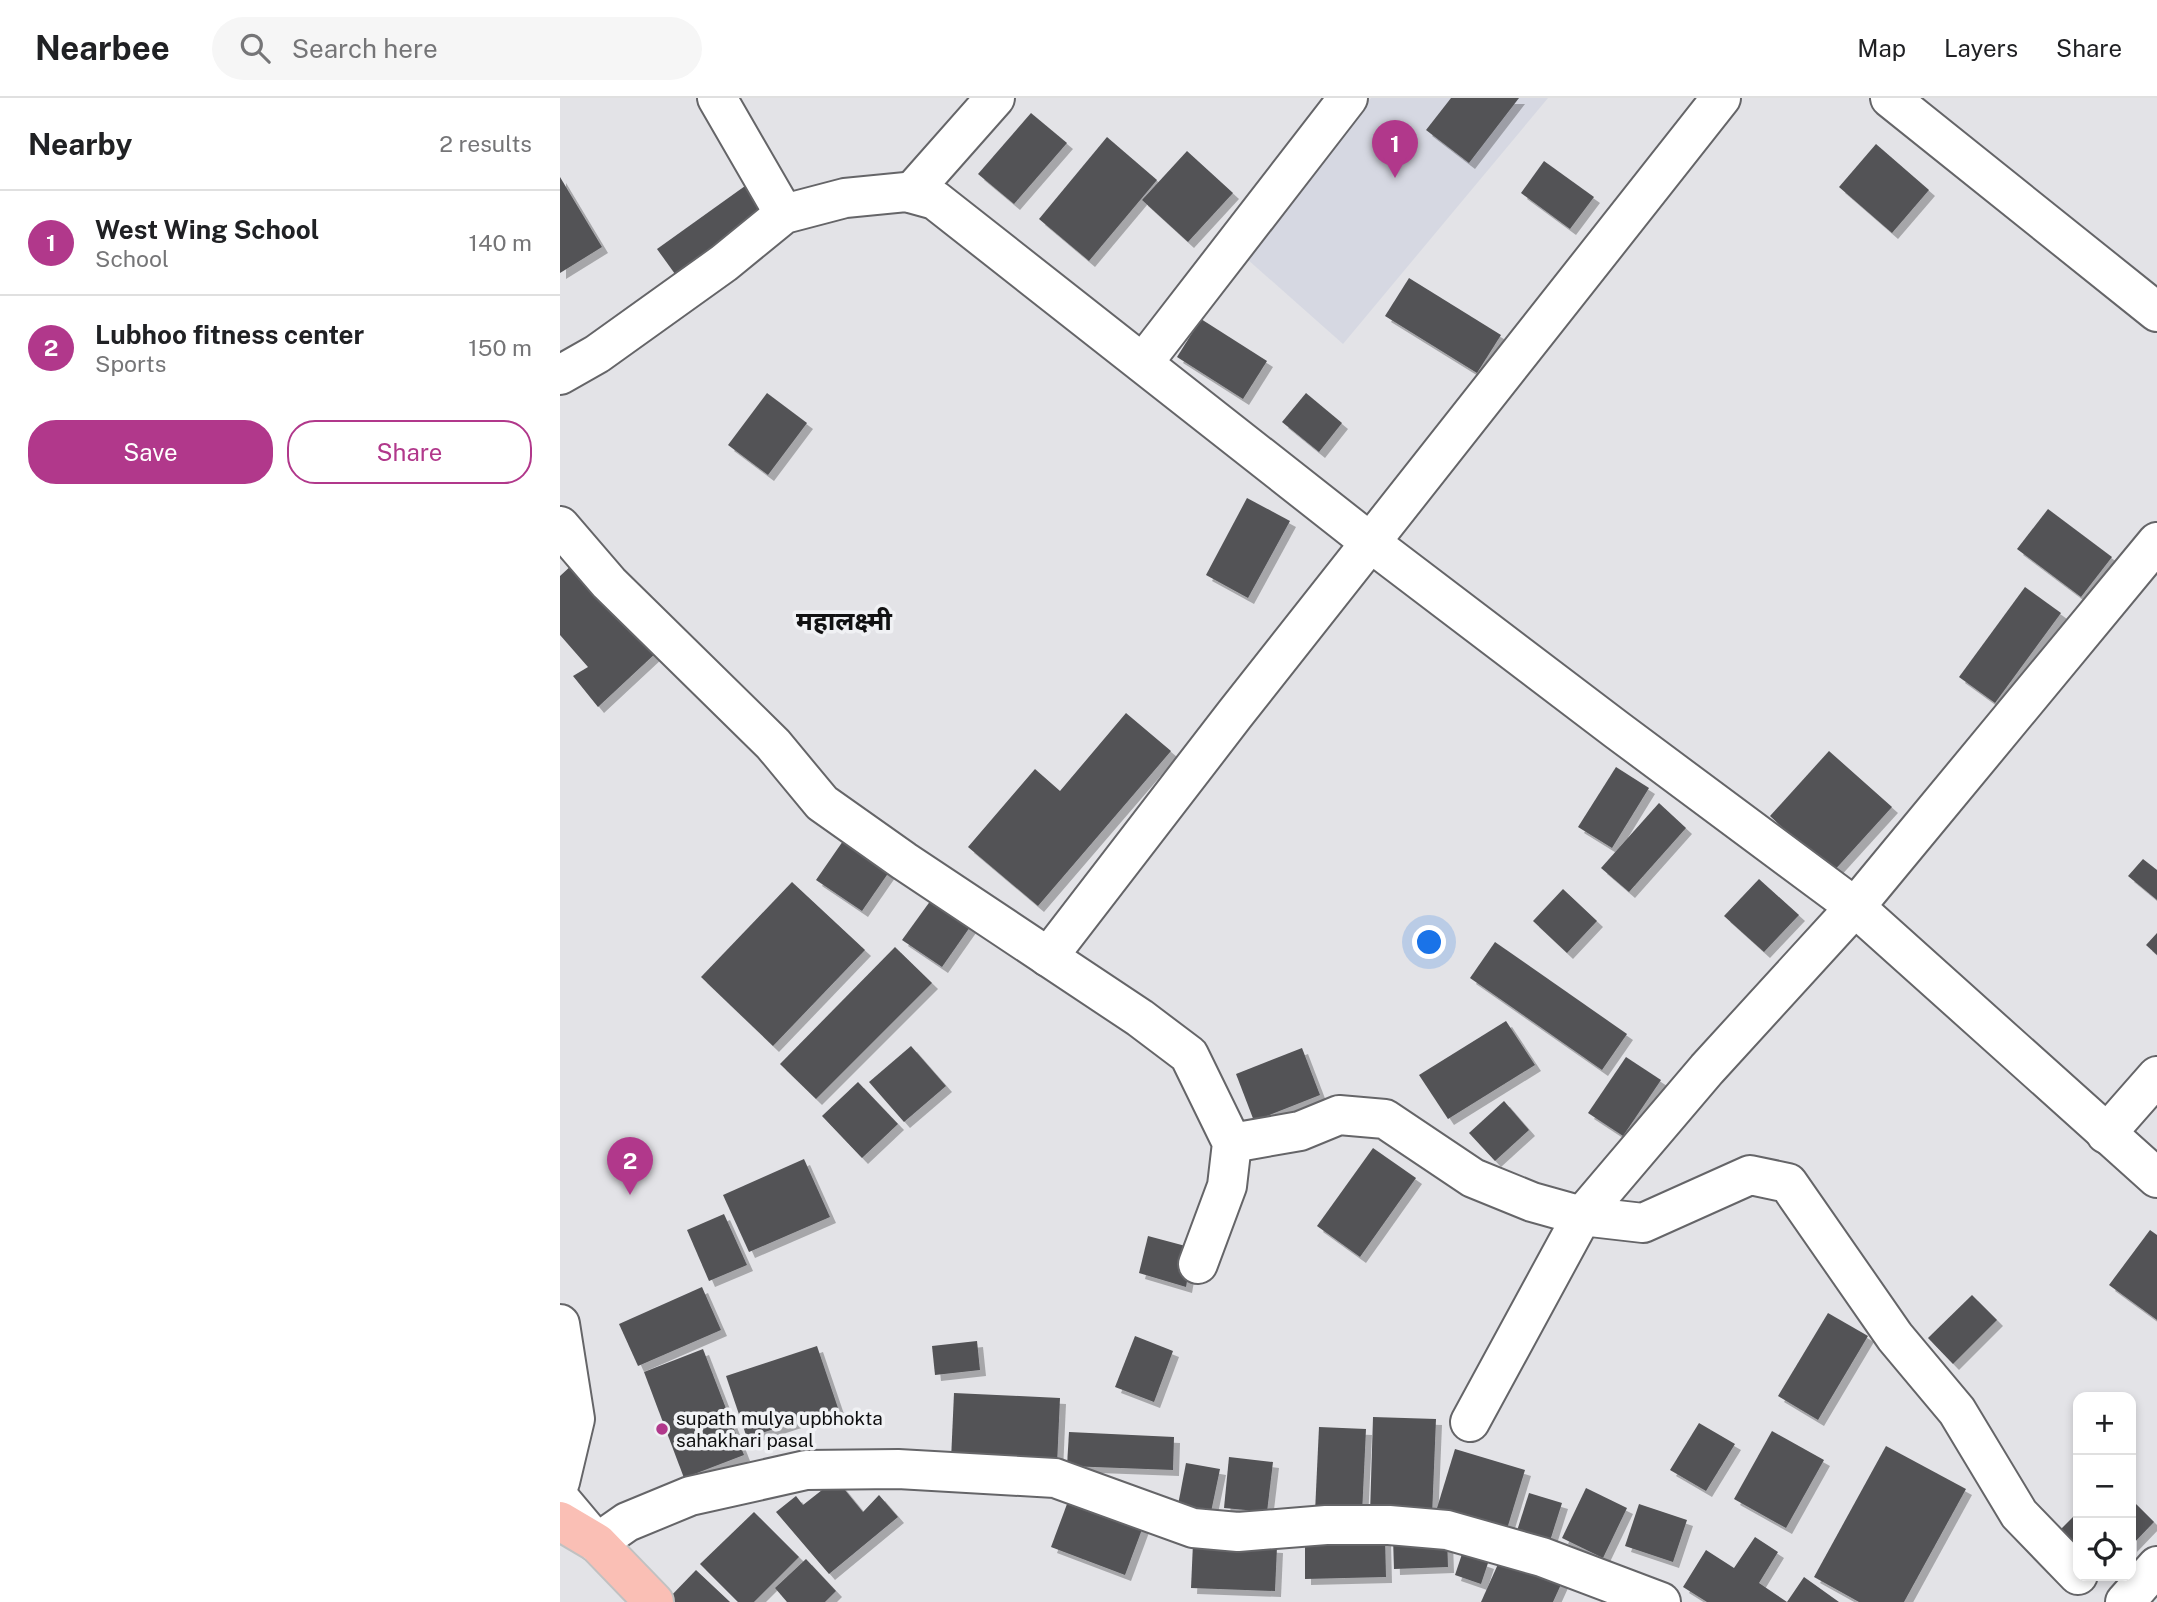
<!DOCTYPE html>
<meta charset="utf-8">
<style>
:root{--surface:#fff;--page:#f6f6f6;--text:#202124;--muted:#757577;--line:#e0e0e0;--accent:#b1388b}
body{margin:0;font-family:"Public Sans","Noto Sans Devanagari",sans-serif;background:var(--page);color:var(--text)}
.controls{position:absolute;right:21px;bottom:21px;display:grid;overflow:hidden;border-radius:14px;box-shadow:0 4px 10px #0003}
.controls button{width:63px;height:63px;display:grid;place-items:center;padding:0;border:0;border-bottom:2px solid var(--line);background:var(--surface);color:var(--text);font:35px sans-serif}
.you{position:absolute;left:870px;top:845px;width:24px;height:24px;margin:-18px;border:5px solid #fff;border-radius:50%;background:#1a73e8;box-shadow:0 0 0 10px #1a73e833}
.badge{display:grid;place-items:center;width:46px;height:46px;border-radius:50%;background:var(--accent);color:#fff;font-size:23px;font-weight:700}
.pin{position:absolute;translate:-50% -58px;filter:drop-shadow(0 2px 4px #0008)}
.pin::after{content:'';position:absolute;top:37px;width:24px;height:21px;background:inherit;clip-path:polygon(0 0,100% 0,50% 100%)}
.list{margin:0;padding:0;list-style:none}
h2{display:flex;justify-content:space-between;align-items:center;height:91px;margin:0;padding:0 28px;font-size:30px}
h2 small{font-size:23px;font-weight:400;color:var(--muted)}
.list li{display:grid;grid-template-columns:46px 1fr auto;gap:21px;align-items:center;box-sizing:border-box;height:105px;padding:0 28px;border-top:2px solid var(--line)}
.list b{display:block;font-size:26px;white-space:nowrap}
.list p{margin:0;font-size:23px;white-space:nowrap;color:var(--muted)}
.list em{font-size:23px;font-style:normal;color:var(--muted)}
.actions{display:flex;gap:14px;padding:21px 28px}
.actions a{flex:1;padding:16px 0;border:2px solid var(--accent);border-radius:28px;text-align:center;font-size:24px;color:var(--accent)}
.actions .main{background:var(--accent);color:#fff}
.icon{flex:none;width:38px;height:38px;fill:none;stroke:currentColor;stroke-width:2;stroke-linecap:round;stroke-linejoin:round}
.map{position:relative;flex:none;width:1597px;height:1504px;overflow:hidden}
header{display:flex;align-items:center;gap:42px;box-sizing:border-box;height:98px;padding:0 35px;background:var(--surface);border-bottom:2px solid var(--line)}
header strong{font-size:33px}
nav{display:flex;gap:38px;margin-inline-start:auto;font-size:24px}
.search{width:490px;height:63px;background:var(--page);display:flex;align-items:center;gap:18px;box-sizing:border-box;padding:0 24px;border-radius:38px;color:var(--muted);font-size:26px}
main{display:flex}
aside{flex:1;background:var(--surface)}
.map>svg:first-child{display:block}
.built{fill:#d6d8e2}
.building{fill:#535356;filter:url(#shadow)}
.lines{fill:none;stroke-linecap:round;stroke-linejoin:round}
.minor-casing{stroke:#656568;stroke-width:42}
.major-casing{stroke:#c1c1c1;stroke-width:42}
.minor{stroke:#fff;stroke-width:38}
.major{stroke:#fabfb5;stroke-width:38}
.poi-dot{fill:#b1388b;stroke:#f0f1f4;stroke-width:2.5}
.labels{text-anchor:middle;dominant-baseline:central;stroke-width:7;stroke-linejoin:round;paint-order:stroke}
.poi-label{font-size:19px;fill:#111112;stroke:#f0f1f4;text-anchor:start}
.district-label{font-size:26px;font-weight:bold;fill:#111112;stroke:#f0f1f4}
</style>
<header>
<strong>Nearbee</strong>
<div class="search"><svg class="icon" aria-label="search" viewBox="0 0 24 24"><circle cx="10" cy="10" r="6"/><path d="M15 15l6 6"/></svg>Search here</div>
<nav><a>Map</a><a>Layers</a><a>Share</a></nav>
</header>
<main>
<aside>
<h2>Nearby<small>2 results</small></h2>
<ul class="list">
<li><span class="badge">1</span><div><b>West Wing School</b><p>School</p></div><em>140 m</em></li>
<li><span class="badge">2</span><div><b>Lubhoo fitness center</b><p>Sports</p></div><em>150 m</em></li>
</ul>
<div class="actions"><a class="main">Save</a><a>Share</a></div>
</aside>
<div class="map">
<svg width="1597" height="1504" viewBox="0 0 1597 1504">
<defs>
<filter id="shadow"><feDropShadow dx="6" dy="6" stdDeviation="0" flood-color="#0004"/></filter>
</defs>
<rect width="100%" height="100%" fill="#e3e3e7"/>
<!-- built -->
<path class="built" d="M 811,0 L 988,0 L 783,246 L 687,161 Z"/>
<!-- building -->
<g class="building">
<path d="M 891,0 L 959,0 L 909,65 L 866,32 Z"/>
<path d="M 471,15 L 507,45 L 454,106 L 418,76 Z"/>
<path d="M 547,39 L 597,82 L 529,163 L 479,121 Z"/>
<path d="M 1316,46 L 1369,92 L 1332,135 L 1279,89 Z"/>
<path d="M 627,53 L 673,95 L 628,144 L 582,102 Z"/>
<path d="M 984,63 L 1034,99 L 1010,131 L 961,95 Z"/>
<path d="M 0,79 L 42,149 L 0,175 Z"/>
<path d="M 192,83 L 215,116 L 120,183 L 97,151 Z"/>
<path d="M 849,180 L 941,237 L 917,275 L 825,218 Z"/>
<path d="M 641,221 L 707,263 L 683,301 L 617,259 Z"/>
<path d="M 207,295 L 247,325 L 208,377 L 168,347 Z"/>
<path d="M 746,295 L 782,325 L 759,354 L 722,324 Z"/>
<path d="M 687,400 L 730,423 L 688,500 L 646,477 Z"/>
<path d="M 1488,411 L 1552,459 L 1521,499 L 1457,451 Z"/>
<path d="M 13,466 L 97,554 L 38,609 L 13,578 L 28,569 L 0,537 L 0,478 Z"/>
<path d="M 1465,489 L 1501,515 L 1435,605 L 1399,579 Z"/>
<path d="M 566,615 L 611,653 L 478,808 L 408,749 L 475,671 L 500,693 Z"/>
<path d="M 1269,653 L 1332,709 L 1272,775 L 1210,718 Z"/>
<path d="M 1056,669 L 1089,690 L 1052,750 L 1018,729 Z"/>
<path d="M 1099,705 L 1126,730 L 1069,794 L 1041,770 Z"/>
<path d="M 283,743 L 329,774 L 302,813 L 256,782 Z"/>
<path d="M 1583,761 L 1597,772 L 1597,802 L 1568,778 Z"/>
<path d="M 1199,781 L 1239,817 L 1204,854 L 1164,818 Z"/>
<path d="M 232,784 L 305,852 L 213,948 L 141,879 Z"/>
<path d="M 1003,791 L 1037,823 L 1007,855 L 973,823 Z"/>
<path d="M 371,802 L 410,829 L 382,869 L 342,842 Z"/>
<path d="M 1597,835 L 1597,857 L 1586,847 Z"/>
<path d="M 935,844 L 1067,936 L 1042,972 L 910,880 Z"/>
<path d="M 335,849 L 372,885 L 256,1001 L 220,966 Z"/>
<path d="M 946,923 L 975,967 L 888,1021 L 859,977 Z"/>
<path d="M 351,948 L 386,988 L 344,1024 L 309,984 Z"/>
<path d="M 742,950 L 760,997 L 694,1023 L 676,976 Z"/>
<path d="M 1066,959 L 1101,982 L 1063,1038 L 1028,1015 Z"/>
<path d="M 298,984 L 338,1026 L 302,1060 L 262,1018 Z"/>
<path d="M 944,1003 L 969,1032 L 935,1063 L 909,1035 Z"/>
<path d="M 813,1050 L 856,1080 L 800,1159 L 757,1128 Z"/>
<path d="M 244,1061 L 270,1119 L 189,1154 L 163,1097 Z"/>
<path d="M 164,1116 L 187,1167 L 149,1183 L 127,1132 Z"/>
<path d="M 1590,1132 L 1597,1137 L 1597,1222 L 1549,1187 Z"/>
<path d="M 588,1138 L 633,1150 L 626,1189 L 579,1175 Z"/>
<path d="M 142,1189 L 161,1232 L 78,1268 L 59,1226 Z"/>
<path d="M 1412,1197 L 1437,1222 L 1393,1266 L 1368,1240 Z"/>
<path d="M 1268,1215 L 1308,1238 L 1258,1322 L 1218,1298 Z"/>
<path d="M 575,1238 L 613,1253 L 594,1304 L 555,1289 Z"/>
<path d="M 417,1243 L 420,1272 L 375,1277 L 372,1248 Z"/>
<path d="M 257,1248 L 278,1310 L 187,1340 L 166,1278 Z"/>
<path d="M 143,1251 L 184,1357 L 124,1380 L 84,1274 Z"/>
<path d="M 394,1295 L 500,1300 L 497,1367 L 391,1362 Z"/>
<path d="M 813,1319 L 876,1321 L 872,1418 L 810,1416 Z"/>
<path d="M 1139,1325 L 1175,1346 L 1146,1393 L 1110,1372 Z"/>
<path d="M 759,1329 L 806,1331 L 802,1416 L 755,1414 Z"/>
<path d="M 1212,1333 L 1264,1362 L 1226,1430 L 1174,1401 Z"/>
<path d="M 509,1334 L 614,1339 L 613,1372 L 507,1368 Z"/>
<path d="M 1326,1348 L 1406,1391 L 1344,1504 L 1299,1504 L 1254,1479 Z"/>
<path d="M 895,1351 L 965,1372 L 947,1431 L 877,1410 Z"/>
<path d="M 669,1359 L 713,1364 L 707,1414 L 664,1410 Z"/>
<path d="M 626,1365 L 660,1371 L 651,1414 L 618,1407 Z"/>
<path d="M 276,1381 L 303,1414 L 319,1397 L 338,1419 L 269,1476 L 216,1414 L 236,1398 L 243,1407 Z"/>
<path d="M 1026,1390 L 1067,1410 L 1043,1460 L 1002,1440 Z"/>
<path d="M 969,1395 L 1002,1405 L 989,1446 L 956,1436 Z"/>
<path d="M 510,1398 L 584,1426 L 565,1477 L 491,1449 Z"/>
<path d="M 1571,1401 L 1594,1424 L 1571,1448 Z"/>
<path d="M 1079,1406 L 1127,1422 L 1113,1464 L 1065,1448 Z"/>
<path d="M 194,1414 L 239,1459 L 194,1504 L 178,1504 L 140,1466 Z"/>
<path d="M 1518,1414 L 1518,1456 L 1497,1435 Z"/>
<path d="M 887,1438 L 888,1469 L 834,1471 L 833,1440 Z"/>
<path d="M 825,1439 L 826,1479 L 745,1481 L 745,1440 Z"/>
<path d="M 1195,1439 L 1218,1454 L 1199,1485 L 1227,1504 L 1244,1479 L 1279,1504 L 1147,1504 L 1123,1489 L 1146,1452 L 1174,1470 Z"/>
<path d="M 633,1445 L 717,1449 L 715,1493 L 631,1490 Z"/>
<path d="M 943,1455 L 1003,1482 L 993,1504 L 921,1504 Z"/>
<path d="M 902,1456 L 928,1465 L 921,1486 L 895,1477 Z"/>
<path d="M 246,1461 L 276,1493 L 265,1504 L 227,1504 L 215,1490 Z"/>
<path d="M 136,1472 L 170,1504 L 111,1504 L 108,1501 Z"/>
</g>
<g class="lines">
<!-- minor casing -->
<g class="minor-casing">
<g id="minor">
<path d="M 157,0 L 224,116"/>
<path d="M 1330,0 L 1597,214"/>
<path d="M 351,95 L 435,0"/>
<path d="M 583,265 L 788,0"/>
<path d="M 0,277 L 37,256 L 164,165 L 224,116 L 285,100 L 346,94 L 375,102 L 811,445 L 1057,632 L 1295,809 L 1597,1080"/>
<path d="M 0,428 L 49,485 L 213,646 L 262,705 L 344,763 L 580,920 L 629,957 L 672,1045 L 667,1088 L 638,1166"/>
<path d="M 488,859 L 675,616 L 1161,0"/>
<path d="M 1546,1036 L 1597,978"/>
<path d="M 672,1045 L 740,1033 L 779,1017 L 825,1021 L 913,1080 L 972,1104 L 1022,1118 L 1083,1125 L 1190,1077 L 1228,1085 L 1335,1239 L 1397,1313 L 1459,1416 L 1518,1477"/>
<path d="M 0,1226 L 15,1321 L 0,1384"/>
<path d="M 910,1324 L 1022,1118 L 1147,971 L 1295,809 L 1597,444"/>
<path d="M 0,1401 L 37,1445 L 67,1424 L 130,1398 L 246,1372 L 338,1371 L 495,1380 L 633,1430 L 678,1434 L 766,1427 L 829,1427 L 887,1432 L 982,1459 L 1101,1504"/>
<path d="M 1565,1504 L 1597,1468"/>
</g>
</g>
<!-- major casing -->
<g class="major-casing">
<path id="major" d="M 0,1423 L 37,1445 L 94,1504"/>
</g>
<!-- minor -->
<use href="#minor" class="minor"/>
<!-- major -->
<use href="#major" class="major"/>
</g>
<!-- markers -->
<circle class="poi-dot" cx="102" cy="1331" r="7"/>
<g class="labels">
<!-- poi labels -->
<g class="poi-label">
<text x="116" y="1320">supath mulya upbhokta<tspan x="116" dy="22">sahakhari pasal</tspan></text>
</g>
<!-- district labels -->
<g class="district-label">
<text x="284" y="522">महालक्ष्मी</text>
</g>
</g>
</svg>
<div class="controls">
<button>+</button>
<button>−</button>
<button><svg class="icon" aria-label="locate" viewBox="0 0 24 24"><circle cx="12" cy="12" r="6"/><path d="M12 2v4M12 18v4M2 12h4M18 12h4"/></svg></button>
</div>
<div class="you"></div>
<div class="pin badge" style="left:835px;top:80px">1</div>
<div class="pin badge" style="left:70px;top:1097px">2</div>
</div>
</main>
